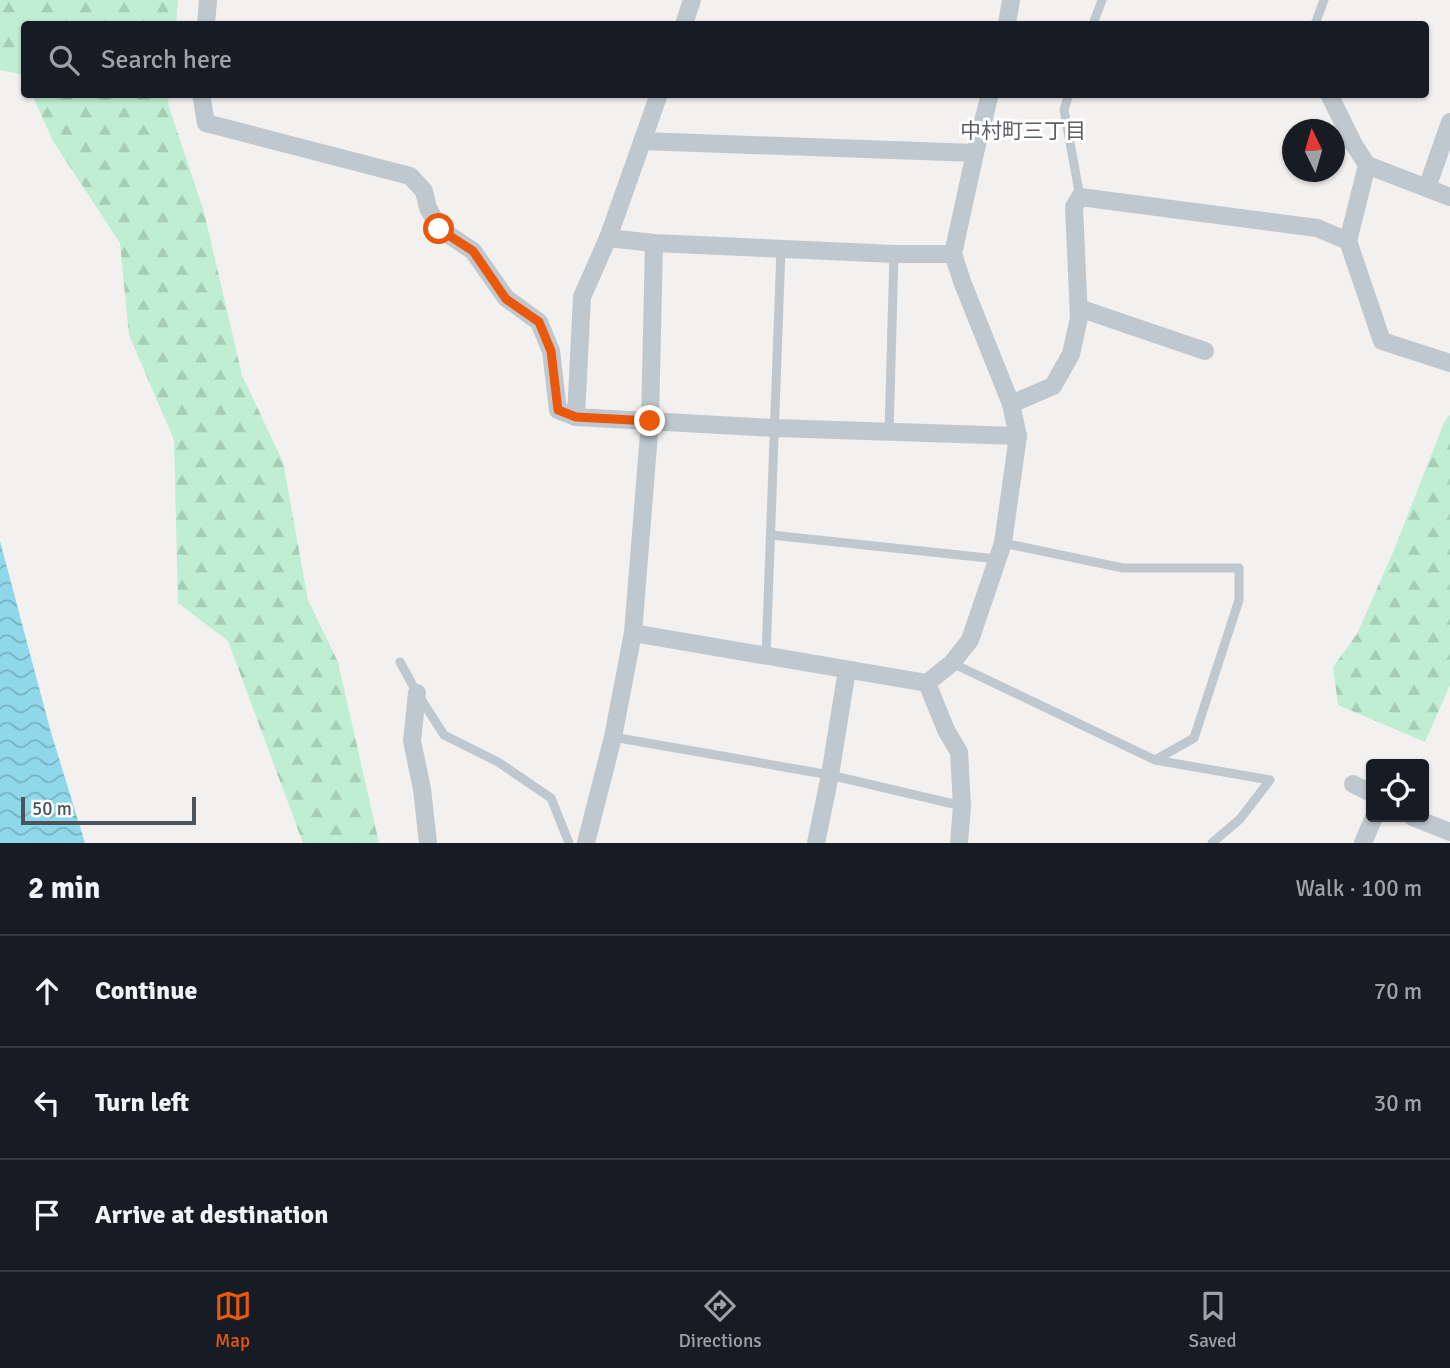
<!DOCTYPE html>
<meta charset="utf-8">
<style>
:root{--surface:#171b24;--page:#242831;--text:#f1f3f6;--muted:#9ea1a6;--line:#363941;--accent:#ea580c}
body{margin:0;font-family:Signika,"Noto Sans JP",sans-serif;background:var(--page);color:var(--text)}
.controls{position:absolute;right:21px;bottom:21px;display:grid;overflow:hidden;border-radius:7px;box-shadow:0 2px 5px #0004}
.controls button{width:63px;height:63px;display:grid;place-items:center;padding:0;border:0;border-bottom:2px solid var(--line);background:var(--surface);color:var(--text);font:35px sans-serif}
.compass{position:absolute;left:1282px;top:119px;width:63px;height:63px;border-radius:50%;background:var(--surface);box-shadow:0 2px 5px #0004;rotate:355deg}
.scale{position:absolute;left:21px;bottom:18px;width:175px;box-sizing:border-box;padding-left:7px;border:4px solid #49545d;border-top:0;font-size:19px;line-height:24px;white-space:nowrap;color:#49545d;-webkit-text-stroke:5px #fff;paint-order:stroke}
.stop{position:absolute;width:21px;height:21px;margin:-16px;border:5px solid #ea580c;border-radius:50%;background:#fff}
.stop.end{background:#ea580c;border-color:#fff;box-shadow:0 2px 7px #0008}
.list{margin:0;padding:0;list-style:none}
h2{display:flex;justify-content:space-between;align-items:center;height:91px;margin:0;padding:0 28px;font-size:30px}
h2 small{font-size:23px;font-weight:400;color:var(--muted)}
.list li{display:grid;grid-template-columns:46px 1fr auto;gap:21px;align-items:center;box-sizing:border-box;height:112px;padding:0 28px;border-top:2px solid var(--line)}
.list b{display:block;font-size:26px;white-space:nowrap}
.list em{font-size:23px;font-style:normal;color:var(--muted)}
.icon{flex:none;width:38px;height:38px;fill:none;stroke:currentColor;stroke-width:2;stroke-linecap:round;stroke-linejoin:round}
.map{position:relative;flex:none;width:1450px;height:843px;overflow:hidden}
.search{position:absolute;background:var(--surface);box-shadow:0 2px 5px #0004;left:21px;right:21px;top:21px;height:77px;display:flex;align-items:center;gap:18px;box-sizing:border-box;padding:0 24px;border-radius:7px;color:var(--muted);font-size:26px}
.sheet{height:427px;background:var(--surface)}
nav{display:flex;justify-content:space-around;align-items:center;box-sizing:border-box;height:98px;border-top:2px solid var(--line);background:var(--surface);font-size:19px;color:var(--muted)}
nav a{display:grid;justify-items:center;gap:4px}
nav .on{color:var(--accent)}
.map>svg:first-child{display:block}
.forest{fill:url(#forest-firs)}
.water{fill:url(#water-waves)}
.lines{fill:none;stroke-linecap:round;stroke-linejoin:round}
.service{stroke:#bfc8ce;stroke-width:9}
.minor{stroke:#bfc8ce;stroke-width:18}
.route{stroke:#ea580c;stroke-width:9}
.labels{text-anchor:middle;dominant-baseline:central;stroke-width:6;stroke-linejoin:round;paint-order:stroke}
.neighbourhood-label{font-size:21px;fill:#5d6165;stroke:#fff}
</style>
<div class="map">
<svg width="1450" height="843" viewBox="0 0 1450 843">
<defs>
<pattern id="forest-firs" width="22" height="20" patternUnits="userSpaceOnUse" patternTransform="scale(1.75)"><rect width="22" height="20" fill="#c0eed2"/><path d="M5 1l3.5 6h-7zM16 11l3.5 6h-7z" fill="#a6ceb7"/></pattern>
<pattern id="water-waves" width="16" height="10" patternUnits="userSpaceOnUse" patternTransform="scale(1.75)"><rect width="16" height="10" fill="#8fd8ea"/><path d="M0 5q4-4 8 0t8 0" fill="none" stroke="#77b2c1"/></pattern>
</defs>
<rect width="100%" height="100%" fill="#f3f0f0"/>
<!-- forest -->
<g class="forest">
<path d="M 0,0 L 178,0 L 176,24 L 24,24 L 24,77 L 24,75 L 0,70 Z"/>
<path d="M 32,95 L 169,95 L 168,104 L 204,212 L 242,375 L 283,462 L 308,600 L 338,662 L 379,843 L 303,843 L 228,641 L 178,603 L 174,440 L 129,335 L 120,243 L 53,141 Z"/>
<path d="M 1450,415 L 1450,685 L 1425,742 L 1338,705 L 1333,667 L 1357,634 L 1394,550 L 1445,420 Z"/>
</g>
<!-- water -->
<path class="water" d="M 0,541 L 50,729 L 85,843 L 0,843 Z"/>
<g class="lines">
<!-- service -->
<g class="service">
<path d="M 1093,24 L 1102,0"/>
<path d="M 1315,24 L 1324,0"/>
<path d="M 1069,94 L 1064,110 L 1080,197"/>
<path d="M 889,432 L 894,254"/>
<path d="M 771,535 L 997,559"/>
<path d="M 766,656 L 781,249"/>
<path d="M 400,662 L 417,693 L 444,735 L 498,762 L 551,798 L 569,843"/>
<path d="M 952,663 L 1155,760 L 1194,738 L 1239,600 L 1239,568 L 1123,568 L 1003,543"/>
<path d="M 613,737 L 830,775 L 962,806"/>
<path d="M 1155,760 L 1270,780 L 1240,819 L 1212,843"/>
</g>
<!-- minor -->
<g class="minor">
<path d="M 206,24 L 208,0"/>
<path d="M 684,24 L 692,0"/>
<path d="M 1007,24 L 1011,0"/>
<path d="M 201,94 L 206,123 L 410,176 L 424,191 L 428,208 L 440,229 L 473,251 L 506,298 L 539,322 L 551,351 L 558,410 L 576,417"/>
<path d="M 659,94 L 608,238 L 582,297 L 576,417 L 775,428 L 1018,436"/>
<path d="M 642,141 L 975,153"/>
<path d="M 1367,165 L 1450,197"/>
<path d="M 1427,188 L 1450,122"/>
<path d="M 608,238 L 654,243 L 894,254 L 953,254"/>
<path d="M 1348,241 L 1382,341 L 1450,363"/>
<path d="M 1079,308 L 1205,351"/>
<path d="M 1011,404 L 1053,386 L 1071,354 L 1079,318 L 1074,207 L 1080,197 L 1317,228 L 1348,241 L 1367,165 L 1353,143 L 1329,94"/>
<path d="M 633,633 L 927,683 L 952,663 L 970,640 L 1003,543 L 1018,436 L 1011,404 L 963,284 L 953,254 L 975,153 L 990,94"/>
<path d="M 927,683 L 946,730 L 959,752 L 962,806 L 959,843"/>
<path d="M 417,693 L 412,741 L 422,789 L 428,843"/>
<path d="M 1353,784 L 1371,793"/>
<path d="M 1412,817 L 1450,832"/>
<path d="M 586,843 L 613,737 L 633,633 L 650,421 L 654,243"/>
<path d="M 816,843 L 830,775 L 847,670"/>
<path d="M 1363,843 L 1374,817"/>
</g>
</g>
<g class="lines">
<!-- route -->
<path class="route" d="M 439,229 L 473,251 L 506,299 L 539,322 L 551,351 L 558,410 L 576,417 L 650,421"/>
</g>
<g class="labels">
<!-- neighbourhood labels -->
<g class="neighbourhood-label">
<text x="1023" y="131">中村町三丁目</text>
</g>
</g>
</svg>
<div class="controls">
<button><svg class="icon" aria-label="locate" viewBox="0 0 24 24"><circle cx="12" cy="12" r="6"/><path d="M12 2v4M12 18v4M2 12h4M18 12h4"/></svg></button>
</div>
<svg class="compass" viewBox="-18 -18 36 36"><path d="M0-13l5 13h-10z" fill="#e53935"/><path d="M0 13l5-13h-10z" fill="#9ea1a6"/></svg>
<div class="scale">50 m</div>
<div class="stop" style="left:439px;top:229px"></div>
<div class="stop end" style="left:650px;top:421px"></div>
<div class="search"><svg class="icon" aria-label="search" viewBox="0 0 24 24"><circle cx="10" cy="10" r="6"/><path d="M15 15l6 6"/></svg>Search here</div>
</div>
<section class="sheet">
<h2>2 min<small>Walk · 100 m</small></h2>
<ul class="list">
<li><svg class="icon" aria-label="ahead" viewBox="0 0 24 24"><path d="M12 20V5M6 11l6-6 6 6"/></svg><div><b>Continue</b></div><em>70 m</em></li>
<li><svg class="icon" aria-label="left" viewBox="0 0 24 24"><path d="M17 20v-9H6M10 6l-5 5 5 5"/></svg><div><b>Turn left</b></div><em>30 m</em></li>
<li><svg class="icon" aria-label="arrive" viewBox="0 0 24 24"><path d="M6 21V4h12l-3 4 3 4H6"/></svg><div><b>Arrive at destination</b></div></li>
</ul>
</section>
<nav>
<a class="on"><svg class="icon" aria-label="map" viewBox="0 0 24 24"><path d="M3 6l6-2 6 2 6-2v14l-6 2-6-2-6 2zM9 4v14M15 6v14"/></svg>Map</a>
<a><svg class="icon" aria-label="directions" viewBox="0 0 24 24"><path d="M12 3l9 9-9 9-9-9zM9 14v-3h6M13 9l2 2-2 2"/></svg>Directions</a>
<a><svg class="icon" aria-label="saved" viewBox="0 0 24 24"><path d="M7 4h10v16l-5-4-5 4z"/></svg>Saved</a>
</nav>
